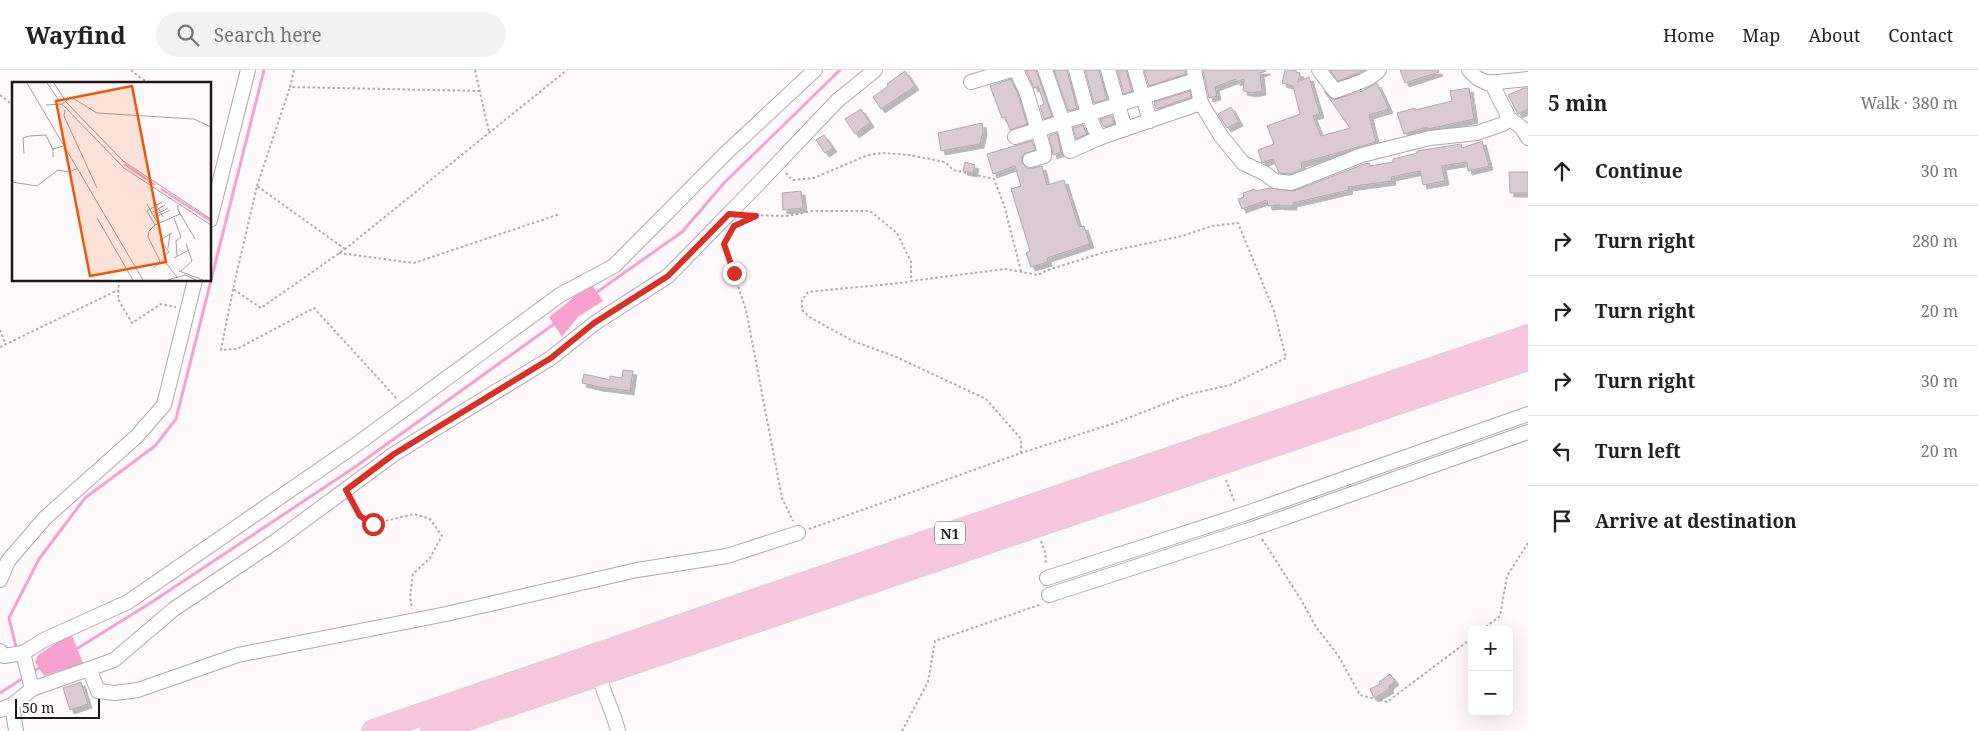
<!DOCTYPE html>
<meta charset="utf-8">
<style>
:root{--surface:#fff;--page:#f2f2f2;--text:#222;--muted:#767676;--line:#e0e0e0}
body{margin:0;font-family:"Noto Serif",serif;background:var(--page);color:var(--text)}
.controls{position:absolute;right:15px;bottom:15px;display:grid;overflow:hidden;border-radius:8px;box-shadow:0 5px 20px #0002}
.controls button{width:45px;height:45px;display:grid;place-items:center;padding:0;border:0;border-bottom:1px solid var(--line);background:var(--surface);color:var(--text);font:25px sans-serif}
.scale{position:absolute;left:15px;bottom:12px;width:85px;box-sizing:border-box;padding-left:5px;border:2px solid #1d181a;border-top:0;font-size:14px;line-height:18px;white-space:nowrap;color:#1d181a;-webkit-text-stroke:4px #fff;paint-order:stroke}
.stop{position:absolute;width:15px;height:15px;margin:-11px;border:4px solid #d93025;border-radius:50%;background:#fff}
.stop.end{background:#d93025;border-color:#fff;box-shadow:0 1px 5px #0008}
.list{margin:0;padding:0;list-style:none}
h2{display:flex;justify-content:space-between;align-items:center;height:65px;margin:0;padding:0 20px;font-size:21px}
h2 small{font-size:16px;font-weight:400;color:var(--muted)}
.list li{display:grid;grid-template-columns:32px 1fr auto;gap:15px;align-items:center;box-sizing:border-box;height:70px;padding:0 20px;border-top:1px solid var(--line)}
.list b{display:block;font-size:19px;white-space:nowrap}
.list em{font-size:16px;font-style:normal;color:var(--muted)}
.icon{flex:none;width:28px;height:28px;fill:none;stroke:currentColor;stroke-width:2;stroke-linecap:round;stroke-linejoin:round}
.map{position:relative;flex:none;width:1528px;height:661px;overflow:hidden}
header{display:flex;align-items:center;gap:30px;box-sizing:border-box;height:70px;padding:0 25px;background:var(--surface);border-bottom:1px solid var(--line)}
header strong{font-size:24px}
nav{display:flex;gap:28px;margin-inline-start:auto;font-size:18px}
.search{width:350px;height:45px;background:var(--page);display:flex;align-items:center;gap:12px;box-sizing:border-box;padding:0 18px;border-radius:28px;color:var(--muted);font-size:19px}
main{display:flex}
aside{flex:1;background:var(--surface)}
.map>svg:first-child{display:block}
.water{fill:#f7a2ce}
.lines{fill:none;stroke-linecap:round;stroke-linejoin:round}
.stream{stroke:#f7a2ce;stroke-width:3}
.building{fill:#d9cbd1;stroke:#b4a7ad;filter:url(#shadow)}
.minor-casing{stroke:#b3a6ac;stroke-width:16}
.trunk-casing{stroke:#d6d5d6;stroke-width:24}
.path{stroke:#afaaac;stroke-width:2;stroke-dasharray:2.5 2.5;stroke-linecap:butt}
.minor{stroke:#fff;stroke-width:14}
.trunk{stroke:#f6c6de;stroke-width:22}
.route{stroke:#d93025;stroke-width:6}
.labels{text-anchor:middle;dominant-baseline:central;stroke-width:4;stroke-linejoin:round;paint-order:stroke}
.shield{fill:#fff;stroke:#615d5f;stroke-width:1}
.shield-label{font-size:14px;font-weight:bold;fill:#1d181a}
.inset-river{fill:none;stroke:#f7a2ce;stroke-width:2.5}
.inset-road{fill:none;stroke:#a59fa2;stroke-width:1}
.view{fill:#e8590c;fill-opacity:0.15;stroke:#e8590c;stroke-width:2.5}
.inset-edge{fill:none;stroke:#1d181a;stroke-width:2.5}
</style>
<header>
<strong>Wayfind</strong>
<div class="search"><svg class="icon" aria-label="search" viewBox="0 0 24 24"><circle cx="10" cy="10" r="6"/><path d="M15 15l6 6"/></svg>Search here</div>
<nav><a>Home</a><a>Map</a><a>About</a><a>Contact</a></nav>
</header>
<main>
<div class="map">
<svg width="1528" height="661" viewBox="0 0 1528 661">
<defs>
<filter id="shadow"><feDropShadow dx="4" dy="4" stdDeviation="0" flood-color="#0004"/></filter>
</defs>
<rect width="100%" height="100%" fill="#fff9fc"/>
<!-- water -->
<g class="water">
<path d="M 590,212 L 603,231 L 578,247 L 562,267 L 549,247 L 567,233 Z"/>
<path d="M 71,563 L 83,593 L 44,606 L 35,592 L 38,585 Z"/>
</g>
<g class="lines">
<!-- stream -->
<g class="stream">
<path d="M 597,222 L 682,162 L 724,113 L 840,0"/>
<path d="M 78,578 L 152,532 L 355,397 L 554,254"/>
<path d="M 17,581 L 9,548 L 39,489 L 85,428 L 155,376 L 176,349 L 264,0"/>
<path d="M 32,602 L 39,598"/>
<path d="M 0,623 L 25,607"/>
</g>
</g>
<!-- building -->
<g class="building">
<path d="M 1026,0 L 1036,0 L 1052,46 L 1044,49 L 1040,36 L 1044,34 L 1038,16 L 1034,18 Z"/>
<path d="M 1054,0 L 1067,0 L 1077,38 L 1068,41 Z"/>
<path d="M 1085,0 L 1099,0 L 1107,29 L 1094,33 Z"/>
<path d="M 1117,0 L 1126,0 L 1132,21 L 1124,24 Z"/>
<path d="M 1148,0 L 1185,0 L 1186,4 L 1149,16 L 1144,1 Z"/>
<path d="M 1203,0 L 1266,0 L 1266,1 L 1260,3 L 1262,21 L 1252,23 L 1243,21 L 1244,9 L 1236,12 L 1236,9 L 1215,17 L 1217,26 L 1209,28 Z"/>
<path d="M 1285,0 L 1296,0 L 1296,2 L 1300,3 L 1298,12 L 1309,7 L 1320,44 L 1313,46 L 1321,66 L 1350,58 L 1324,21 L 1332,29 L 1337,29 L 1362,21 L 1377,13 L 1389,39 L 1369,45 L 1376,72 L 1301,93 L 1302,99 L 1290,104 L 1279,103 L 1273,89 L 1262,93 L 1258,80 L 1274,74 L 1267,56 L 1300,44 L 1293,16 L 1282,13 Z"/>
<path d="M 1330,0 L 1365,0 L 1338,11 Z"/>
<path d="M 1400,0 L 1438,0 L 1439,2 L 1405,13 Z"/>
<path d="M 905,1 L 915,16 L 881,39 L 873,27 L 888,16 L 887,14 Z"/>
<path d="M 1011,9 L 1018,24 L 1027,54 L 1010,60 L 1005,47 L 1002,48 L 990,16 Z"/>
<path d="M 1469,18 L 1474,49 L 1428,59 L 1427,57 L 1404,64 L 1397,43 L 1415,38 L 1415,40 L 1452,31 L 1450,21 Z"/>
<path d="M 1524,18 L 1528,18 L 1528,39 L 1518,44 L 1508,25 Z"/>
<path d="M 1190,21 L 1191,27 L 1156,39 L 1154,32 Z"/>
<path d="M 1231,37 L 1239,52 L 1227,58 L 1218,44 Z"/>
<path d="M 861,39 L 870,53 L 855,64 L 845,49 Z"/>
<path d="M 1112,46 L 1114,54 L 1104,57 L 1100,49 Z"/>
<path d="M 982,53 L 983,61 L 980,74 L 941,81 L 938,63 Z"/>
<path d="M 1083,55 L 1087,64 L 1076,69 L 1073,58 Z"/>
<path d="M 1057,63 L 1061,82 L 1053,85 L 1049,66 Z"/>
<path d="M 824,65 L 833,78 L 825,83 L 816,70 Z"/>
<path d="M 1032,71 L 1035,80 L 1024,84 L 1021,88 L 1022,93 L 1028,99 L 1042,96 L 1047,115 L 1064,110 L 1079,157 L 1084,156 L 1090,174 L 1047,188 L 1048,192 L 1031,197 L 1026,183 L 1030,181 L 1011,119 L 1021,116 L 1015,96 L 993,104 L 987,84 Z"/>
<path d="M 1482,71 L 1489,96 L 1468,101 L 1467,92 L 1442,96 L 1445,111 L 1423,115 L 1420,101 L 1391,107 L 1392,111 L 1348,117 L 1349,120 L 1293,133 L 1293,136 L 1280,136 L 1280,135 L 1268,136 L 1267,130 L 1242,139 L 1238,129 L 1244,127 L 1243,123 L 1255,119 L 1256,121 L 1270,118 L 1294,121 L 1364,94 L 1369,93 L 1370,96 L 1393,92 L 1393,89 L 1417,83 L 1417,81 L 1461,74 L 1462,78 Z"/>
<path d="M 965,92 L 975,95 L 973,103 L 963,101 Z"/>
<path d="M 1509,102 L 1528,102 L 1528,123 L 1510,123 Z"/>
<path d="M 801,121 L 803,138 L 783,140 L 782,123 Z"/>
<path d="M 623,300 L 633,301 L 630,321 L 599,317 L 582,313 L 584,304 L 610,310 L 610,306 L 622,308 Z"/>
<path d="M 1390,604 L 1395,611 L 1389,616 L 1390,619 L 1374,628 L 1370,619 L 1380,614 L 1379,612 Z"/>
<path d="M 81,612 L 88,634 L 70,640 L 63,618 Z"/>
</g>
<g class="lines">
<!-- minor casing -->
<g class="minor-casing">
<g id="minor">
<path d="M 1016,0 L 1026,21 L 1044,80 L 1044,86 L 1030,90"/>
<path d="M 1045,0 L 1063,52 L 1070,81 L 1099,68 L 1201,33"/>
<path d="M 1076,0 L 1088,44 L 1099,68"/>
<path d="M 1108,0 L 1125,59"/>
<path d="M 1135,0 L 1150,51"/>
<path d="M 1194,0 L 1201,33 L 1221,66 L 1243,93 L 1264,103 L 1275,111 L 1291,113 L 1362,85 L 1430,68 L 1477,63 L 1503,54 L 1509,48 L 1522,58 L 1528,68"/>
<path d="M 1319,0 L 1335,21 C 1348,16 1369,11 1379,0"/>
<path d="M 1469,0 L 1477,8 L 1487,13 L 1528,9"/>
<path d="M 971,12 L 1011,0"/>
<path d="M 1491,12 L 1509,48"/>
<path d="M 1015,67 L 1196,10"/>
<path d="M 210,150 L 248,0"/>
<path d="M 1047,508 L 1244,444 L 1528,344"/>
<path d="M 0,510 L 8,491 L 45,448 L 137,366 L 164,335 L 195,210"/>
<path d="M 1049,525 L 1255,458 L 1528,362"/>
<path d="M 0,581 L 4,586 L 23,583 L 32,619 L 12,635 L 16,661"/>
<path d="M 23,583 L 44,570 L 128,532 L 357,374 L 560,225 L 614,196 L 726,83 L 815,0"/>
<path d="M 598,598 C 601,621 613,639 618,661"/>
<path d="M 89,599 L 98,621 L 115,623 L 138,620 L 238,585 L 446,544 L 637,500 L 727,486 L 798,463"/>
<path d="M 32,619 L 114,590 L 174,539 L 276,471 L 394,384 L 551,288 L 595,253 L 668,206 L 759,113 L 837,31 L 875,0"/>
<path d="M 0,640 L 12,635"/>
</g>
</g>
<!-- trunk casing -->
<g class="trunk-casing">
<g id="trunk">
<path d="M 373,661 L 1528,266"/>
<path d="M 432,661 L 1528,289"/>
</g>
</g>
<!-- path -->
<g class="path">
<path d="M 131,0 L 142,9 L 153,14"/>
<path d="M 294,0 L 290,17 L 480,21"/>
<path d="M 475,0 L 489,62"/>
<path d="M 0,25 L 14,36"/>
<path d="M 786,103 L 792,110 L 814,108 L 868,85 L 883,83 L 909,85 L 945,92 L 953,100 L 994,109 L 1004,135 L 1021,201"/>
<path d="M 257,116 L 290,17"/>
<path d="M 746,145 L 787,146 L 812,141 L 870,141 L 897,163 L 911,192 L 911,211 L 1005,199 L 1038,205 L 1048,200 L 1102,183 L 1182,166 L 1212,156 L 1238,153 L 1274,241 L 1286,288 L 1230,315 L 1190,324 L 1115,353 L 1021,383"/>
<path d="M 737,154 L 753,147"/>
<path d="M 731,161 L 724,174 L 746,240 L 782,428 L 793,451"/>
<path d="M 345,179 L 257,116 L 233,219 L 261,238 L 345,179 L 567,0"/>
<path d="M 339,183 L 414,193 L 560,144"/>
<path d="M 119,210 L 118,229 L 132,253 L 161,234 L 176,237"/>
<path d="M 233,219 L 221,280 L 237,279 L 314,238 L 398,330"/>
<path d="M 0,260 L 5,273"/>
<path d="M 0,277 L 118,220"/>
<path d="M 1226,410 L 1235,433"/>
<path d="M 352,431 L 361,446 L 373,454 L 414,444 L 430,449 L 442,466 L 430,488 L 413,504 L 410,527 L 412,539"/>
<path d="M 809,459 L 1021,383 L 1021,369 L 986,329 L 894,286 L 853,271 L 811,248 L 802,240 L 802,230 L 808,222 L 910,212"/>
<path d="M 1262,469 L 1300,528 L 1316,557 L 1338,585 L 1360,625 L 1387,632 L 1472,568"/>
<path d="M 1041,471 L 1045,482 L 1046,495"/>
<path d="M 1482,560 L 1500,546 L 1507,506 L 1528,473"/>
<path d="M 902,661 L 928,612 L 935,571 L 1042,534"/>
</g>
<!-- minor -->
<use href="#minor" class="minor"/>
<!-- trunk -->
<use href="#trunk" class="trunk"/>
</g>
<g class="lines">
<!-- route -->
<path class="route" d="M 373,454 L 360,446 L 346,420 L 394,384 L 551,288 L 594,253 L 668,206 L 729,144 L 756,146 L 734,156 L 724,174 L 734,203"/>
</g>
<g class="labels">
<!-- shield labels -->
<rect class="shield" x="935" y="451.5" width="30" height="23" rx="4"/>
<g class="shield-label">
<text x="950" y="463">N1</text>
</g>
</g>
<!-- overview -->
<g transform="translate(12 12)">
<rect width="199" height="199" fill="#fff9fc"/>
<path class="inset-river" d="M 112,82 L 143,103M 149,107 L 199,139"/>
<path class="inset-road" d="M 15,1 L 131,198M 35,1 L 48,20M 42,1 L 53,18M 54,20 L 111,79 L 199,137M 50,22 L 112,86 L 199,143M 34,23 L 50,22 L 59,15 L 85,31 L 182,37 L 199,45M 53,28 L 52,34 L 85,106M 12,72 L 11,56 L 17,54 L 34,53 L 41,68M 41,75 L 41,67 L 51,64M 0,100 L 25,104 L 46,88 L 57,90 L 66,86M 141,116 L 151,135M 135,122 L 146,142M 166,123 L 166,128 L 183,157M 139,131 L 153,123M 141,134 L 156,126M 85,136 L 121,198M 142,136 L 158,128M 162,136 L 169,155 L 164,159 L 165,174M 143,143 L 135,129 L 150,120M 160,151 L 148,158 L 157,170 L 152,174 L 153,180 L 165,195M 156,166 L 158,151M 162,176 L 177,168M 142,186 L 148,179 L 136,155 L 137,149 L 143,143 L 168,132M 167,189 L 191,198M 169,189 L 180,179 L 174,162M 156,198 L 173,193 L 184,198"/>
<path class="view" d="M 120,4 L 154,180 L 78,194 L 44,19 Z"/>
<rect width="199" height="199" class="inset-edge"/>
</g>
</svg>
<div class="controls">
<button>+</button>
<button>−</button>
</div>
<div class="scale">50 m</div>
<div class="stop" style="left:373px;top:454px"></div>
<div class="stop end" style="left:734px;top:203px"></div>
</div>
<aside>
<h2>5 min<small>Walk · 380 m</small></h2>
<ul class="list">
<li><svg class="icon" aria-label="ahead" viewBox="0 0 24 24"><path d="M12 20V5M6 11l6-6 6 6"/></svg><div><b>Continue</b></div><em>30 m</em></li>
<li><svg class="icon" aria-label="right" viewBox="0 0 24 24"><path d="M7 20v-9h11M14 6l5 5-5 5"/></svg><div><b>Turn right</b></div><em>280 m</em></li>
<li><svg class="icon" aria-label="right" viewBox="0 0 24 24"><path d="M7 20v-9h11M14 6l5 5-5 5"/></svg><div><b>Turn right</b></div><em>20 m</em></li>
<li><svg class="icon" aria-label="right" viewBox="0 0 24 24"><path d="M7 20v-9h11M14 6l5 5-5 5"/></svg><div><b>Turn right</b></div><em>30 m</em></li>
<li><svg class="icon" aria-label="left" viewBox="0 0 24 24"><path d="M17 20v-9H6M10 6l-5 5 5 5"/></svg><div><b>Turn left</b></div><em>20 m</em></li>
<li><svg class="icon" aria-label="arrive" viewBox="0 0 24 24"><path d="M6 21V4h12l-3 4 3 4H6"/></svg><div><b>Arrive at destination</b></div></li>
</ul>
</aside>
</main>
